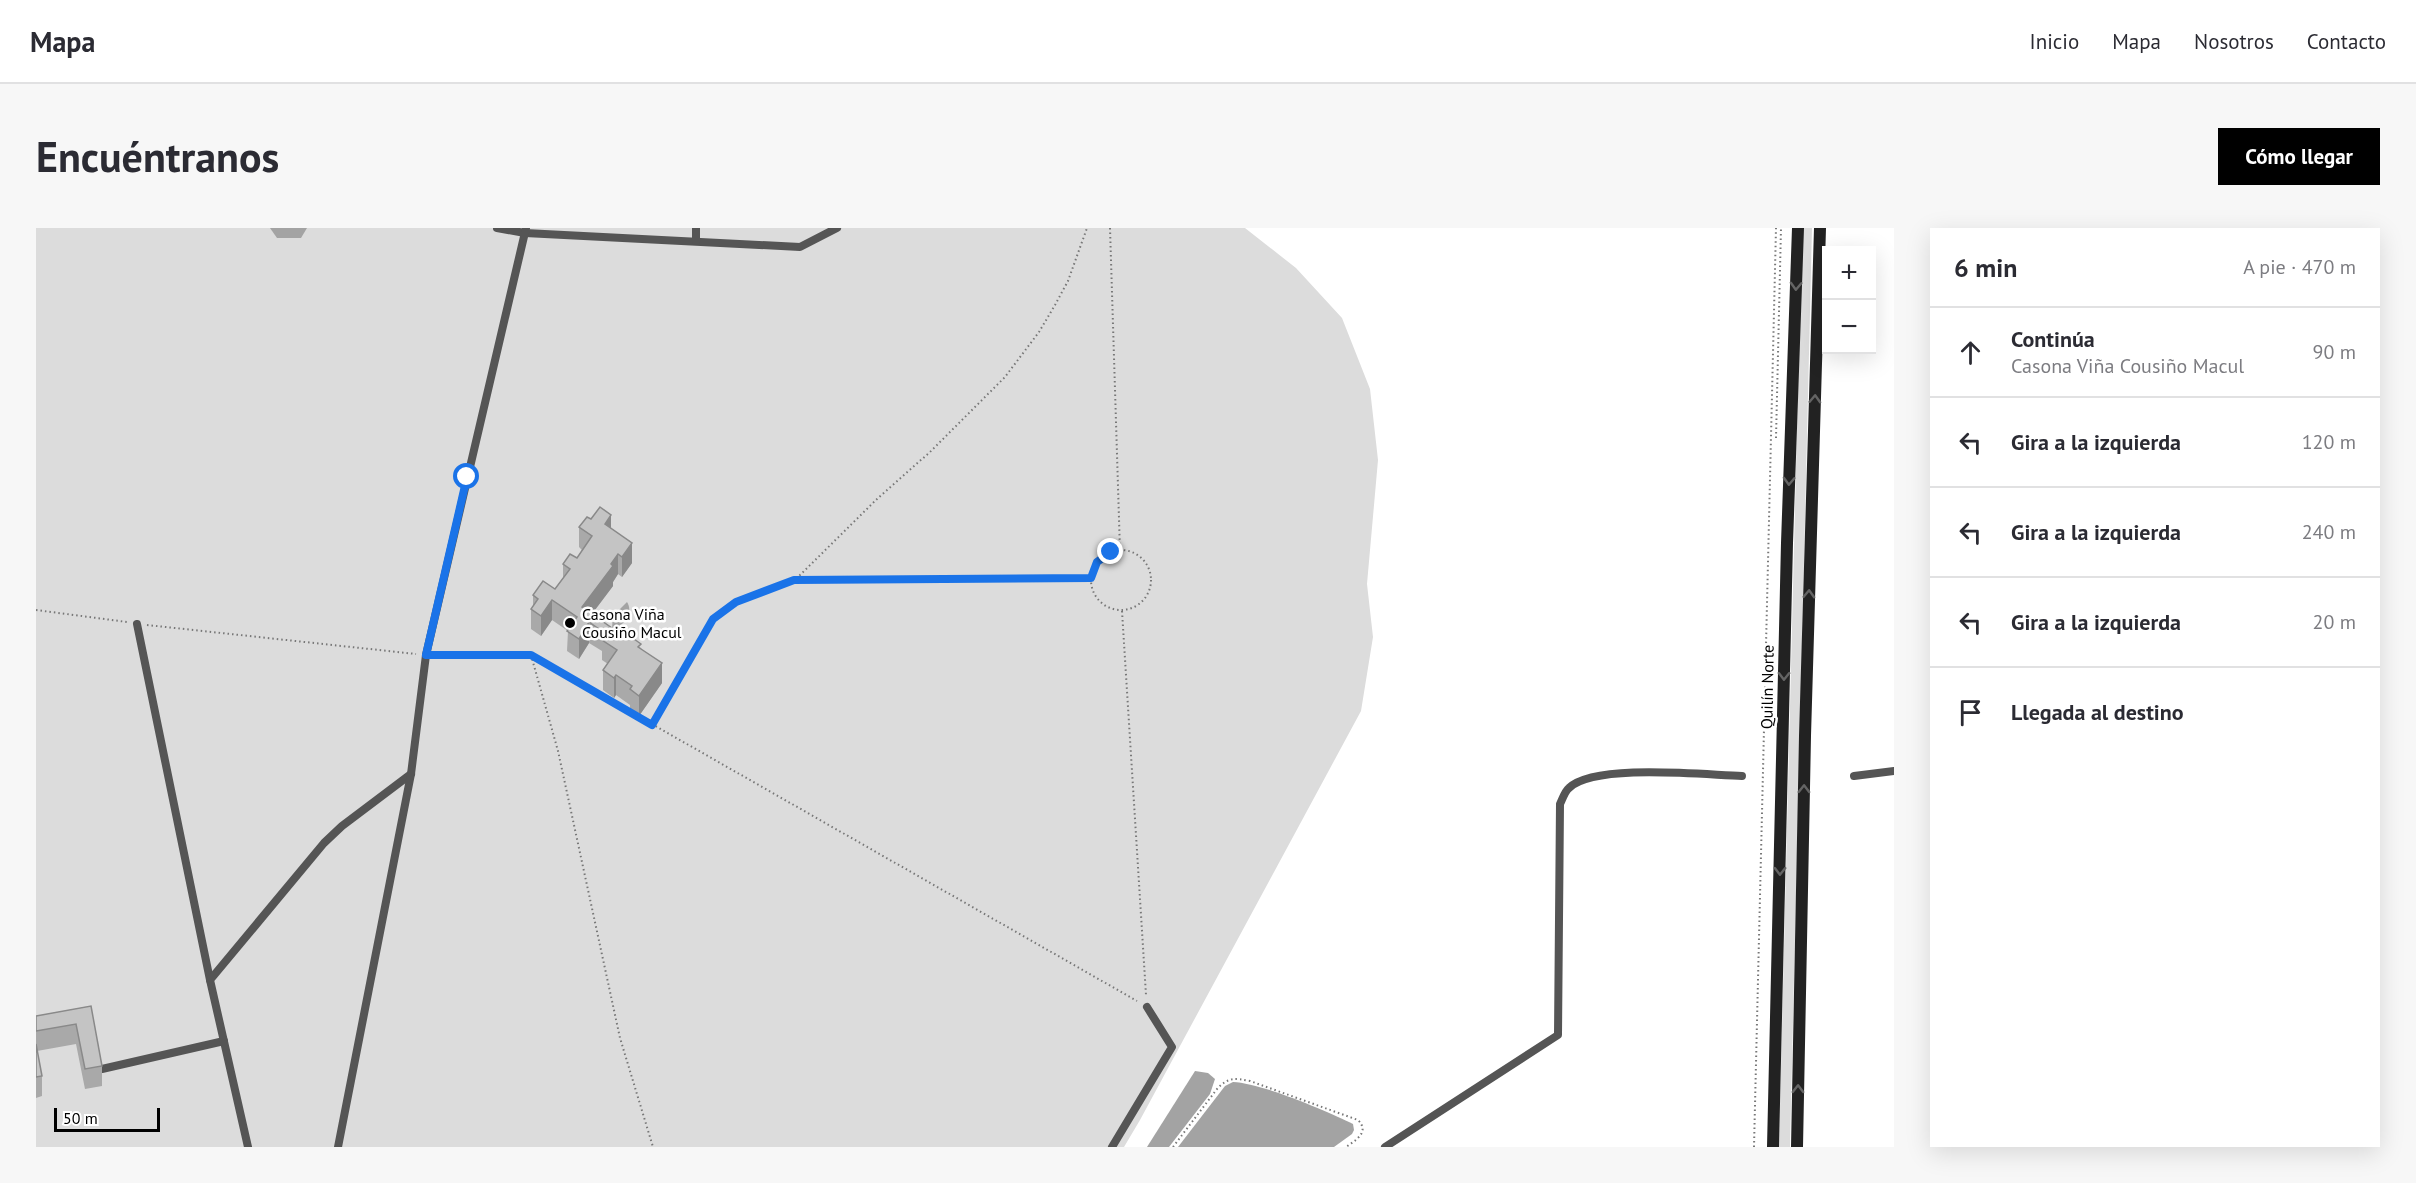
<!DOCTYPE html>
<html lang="es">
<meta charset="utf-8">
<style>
:root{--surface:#fff;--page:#f7f7f7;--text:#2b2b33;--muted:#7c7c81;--line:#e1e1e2;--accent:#000}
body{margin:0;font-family:"PT Sans",sans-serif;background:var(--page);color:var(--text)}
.controls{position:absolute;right:18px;top:18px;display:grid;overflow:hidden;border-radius:0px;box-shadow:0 6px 24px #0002}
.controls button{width:54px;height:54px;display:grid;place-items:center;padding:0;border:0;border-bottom:2px solid var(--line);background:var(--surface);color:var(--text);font:30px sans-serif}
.scale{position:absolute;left:18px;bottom:15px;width:106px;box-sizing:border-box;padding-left:6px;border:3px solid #000;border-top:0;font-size:16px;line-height:21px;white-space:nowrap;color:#000;-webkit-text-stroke:4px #fff;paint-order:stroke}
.stop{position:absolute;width:18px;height:18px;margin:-14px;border:4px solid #1a73e8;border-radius:50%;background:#fff}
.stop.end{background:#1a73e8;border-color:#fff;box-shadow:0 2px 6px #0008}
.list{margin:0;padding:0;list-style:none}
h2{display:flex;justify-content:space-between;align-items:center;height:78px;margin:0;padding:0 24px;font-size:26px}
h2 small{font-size:20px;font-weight:400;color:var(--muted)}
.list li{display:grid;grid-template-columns:39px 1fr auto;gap:18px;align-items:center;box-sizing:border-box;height:90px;padding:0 24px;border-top:2px solid var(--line)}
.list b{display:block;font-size:22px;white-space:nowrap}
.list p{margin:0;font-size:20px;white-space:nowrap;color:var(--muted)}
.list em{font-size:20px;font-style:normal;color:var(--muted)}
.icon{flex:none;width:33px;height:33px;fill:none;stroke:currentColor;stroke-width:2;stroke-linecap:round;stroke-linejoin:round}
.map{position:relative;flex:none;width:1858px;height:919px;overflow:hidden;border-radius:0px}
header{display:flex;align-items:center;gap:36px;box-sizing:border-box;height:84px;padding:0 30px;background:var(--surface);border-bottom:2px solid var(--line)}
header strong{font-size:28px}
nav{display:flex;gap:33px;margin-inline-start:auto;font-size:21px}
.intro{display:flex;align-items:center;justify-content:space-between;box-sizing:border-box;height:144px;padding:0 36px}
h1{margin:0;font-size:42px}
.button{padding:15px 27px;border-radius:0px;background:var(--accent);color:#fff;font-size:21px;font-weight:700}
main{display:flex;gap:36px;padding:0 36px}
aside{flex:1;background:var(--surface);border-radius:0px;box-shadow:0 6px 24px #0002}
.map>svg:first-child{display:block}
.green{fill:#dcdcdc}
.water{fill:#a3a3a3}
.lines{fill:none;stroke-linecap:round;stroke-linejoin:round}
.path{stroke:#777;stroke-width:2;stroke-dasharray:1.5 3;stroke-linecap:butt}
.lane{stroke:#555;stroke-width:8}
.secondary{stroke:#222;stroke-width:12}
.wall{fill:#a9a9a9}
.shaded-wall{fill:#898989}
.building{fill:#c4c4c4;stroke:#898989;stroke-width:1.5}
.oneway{stroke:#646464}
.route{stroke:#1a73e8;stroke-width:8}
.poi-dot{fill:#000;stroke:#fff;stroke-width:2}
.labels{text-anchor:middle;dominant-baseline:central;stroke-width:5;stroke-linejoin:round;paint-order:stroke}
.poi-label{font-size:16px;fill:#000;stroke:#fff;text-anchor:start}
.street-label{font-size:16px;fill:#000;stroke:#fff}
</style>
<header>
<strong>Mapa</strong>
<nav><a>Inicio</a><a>Mapa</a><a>Nosotros</a><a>Contacto</a></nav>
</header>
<div class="intro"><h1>Encuéntranos</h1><a class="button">Cómo llegar</a></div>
<main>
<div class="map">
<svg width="1858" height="919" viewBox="0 0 1858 919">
<rect width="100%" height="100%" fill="#fff"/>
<!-- green -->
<g class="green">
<path d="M 0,0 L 1209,0 L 1260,40 L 1306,90 L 1334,161 L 1342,232 L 1331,356 L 1337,409 L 1325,483 L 1104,892 L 1088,919 L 0,919 Z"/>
<path d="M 1766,0 L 1776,0 L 1754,919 L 1743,919 Z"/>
</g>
<!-- water -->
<g class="water">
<path d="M 234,0 L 271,0 L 265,10 L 241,10 Z"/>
<path d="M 591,374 C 597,383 590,394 581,400 L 576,400 L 577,388 Z"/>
<path d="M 1159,843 L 1172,845 L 1179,851 L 1174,866 L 1133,919 L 1111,919 Z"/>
<path d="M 1197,854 C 1225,855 1291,883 1317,896 L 1318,902 L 1316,906 L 1298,919 L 1142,919 L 1189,858 Z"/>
</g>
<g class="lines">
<!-- path -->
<g class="path">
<path d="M 1074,0 L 1084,323"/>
<path d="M 1740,210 L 1745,0"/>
<circle cx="1085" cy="352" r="30"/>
<path d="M 758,353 L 1055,350"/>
<path d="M 0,382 L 91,394"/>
<path d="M 1086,383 L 1110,767"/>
<path d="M 111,397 L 380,426"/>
<path d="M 400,427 L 495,427 L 1101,773"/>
<path d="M 495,427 L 522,523 L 584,810 L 617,919"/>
<path d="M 616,497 L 677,391 L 700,373 L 758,353 L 842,270 L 894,224 L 969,149 L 1003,104 L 1019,77 L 1032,53 L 1051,0"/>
<path d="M 1137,919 L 1181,861 C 1192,849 1199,850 1214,853 L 1322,892 C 1334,904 1320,912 1310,919"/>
<path d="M 1718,919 L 1740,0"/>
</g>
<!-- lane -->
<g class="lane">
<path d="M 461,0 L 489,5 L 764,19 L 801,0"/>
<path d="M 660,13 L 660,0"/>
<path d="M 101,396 L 174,752"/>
<path d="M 1818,548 L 1858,543"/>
<path d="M 66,841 L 188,813"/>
<path d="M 212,919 L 174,752 L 288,615 L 306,598 L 375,546"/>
<path d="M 302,919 L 375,546 L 390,427 L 490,0"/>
<path d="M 1076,919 L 1136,819 L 1111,779"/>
<path d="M 1349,919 L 1522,807 L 1524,576 C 1526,572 1529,563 1533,560 C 1559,535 1669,547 1706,548"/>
</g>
<!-- secondary -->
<g class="secondary">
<path d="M 1737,919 L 1751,315 L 1762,0"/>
<path d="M 1761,919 L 1769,508 L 1784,0"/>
</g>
</g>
<!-- wall -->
<g class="wall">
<path d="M 555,291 L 575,300 L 596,335 L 586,349 L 582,346 L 577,354 L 577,358 L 556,386 L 605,420 L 626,455 L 603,488 L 594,481 L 594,477 L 580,467 L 578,470 L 567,462 L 567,442 L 572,436 L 566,432 L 566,423 L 553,415 L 543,431 L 531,423 L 532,403 L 516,392 L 505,408 L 495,401 L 495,381 L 497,379 L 497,367 L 519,361 L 527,350 L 527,336 L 541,330 L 546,322 L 543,319 L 543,299 Z"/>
<path d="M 55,778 L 66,838 L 66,858 L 49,861 L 40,816 L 1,823 L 6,848 L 6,868 L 0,870 L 0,788 Z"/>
</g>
<!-- shaded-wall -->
<g class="shaded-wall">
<path d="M 575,287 L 575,307 L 569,296 Z"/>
<path d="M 596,315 L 596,335 L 586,349 L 586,329 Z"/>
<path d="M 582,326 L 582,346 L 577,354 L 577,358 L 546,399 L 546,379 Z"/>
<path d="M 516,372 L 516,392 L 505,408 L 505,388 Z"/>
<path d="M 553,394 L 553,415 L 543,431 L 543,411 Z"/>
<path d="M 626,435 L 626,455 L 603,488 L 603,468 Z"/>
<path d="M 580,447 L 580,467 L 578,470 L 578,450 Z"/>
</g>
<!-- building -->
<g class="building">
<path d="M 564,279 L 575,287 L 569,296 L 596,315 L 586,329 L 582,326 L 575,336 L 577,338 L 546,379 L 589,409 L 591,406 L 605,416 L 602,419 L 626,435 L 603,468 L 594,461 L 596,458 L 580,447 L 578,450 L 567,442 L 581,422 L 566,412 L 570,406 L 553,394 L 543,411 L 531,403 L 541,389 L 516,372 L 505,388 L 495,381 L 502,371 L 497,367 L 507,353 L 519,361 L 534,341 L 527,336 L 534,326 L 541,330 L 556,308 L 543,299 L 551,289 L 555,291 Z"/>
<path d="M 55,778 L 66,838 L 49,841 L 40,796 L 0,803 L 0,788 Z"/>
<path d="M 0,816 L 6,848 L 0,849 Z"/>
</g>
<!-- one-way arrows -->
<defs><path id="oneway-chevron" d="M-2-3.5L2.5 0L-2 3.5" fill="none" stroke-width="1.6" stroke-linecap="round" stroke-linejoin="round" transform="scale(1.5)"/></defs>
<g class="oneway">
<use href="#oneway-chevron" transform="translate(1760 58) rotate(92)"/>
<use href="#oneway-chevron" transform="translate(1779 171) rotate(-88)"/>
<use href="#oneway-chevron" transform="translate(1753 253) rotate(92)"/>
<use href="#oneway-chevron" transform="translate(1773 366) rotate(-88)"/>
<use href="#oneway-chevron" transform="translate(1748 448) rotate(91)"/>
<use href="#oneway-chevron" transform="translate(1768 561) rotate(-89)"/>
<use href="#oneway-chevron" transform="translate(1744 643) rotate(91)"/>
<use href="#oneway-chevron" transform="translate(1762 861) rotate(-89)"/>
</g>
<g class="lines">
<!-- route -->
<path class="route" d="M 431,249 L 390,427 L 495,427 L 616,497 L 677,391 L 700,374 L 758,352 L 1055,350 L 1061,334 L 1075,324"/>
</g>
<!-- markers -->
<circle class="poi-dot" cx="534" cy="395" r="6"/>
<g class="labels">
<!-- poi labels -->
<g class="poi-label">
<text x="546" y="386">Casona Viña<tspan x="546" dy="18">Cousiño Macul</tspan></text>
</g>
<!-- street labels -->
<g class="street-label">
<text transform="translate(1731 459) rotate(-89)">Quilín Norte</text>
</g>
</g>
</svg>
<div class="controls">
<button>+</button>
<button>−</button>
</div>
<div class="scale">50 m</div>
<div class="stop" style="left:431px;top:249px"></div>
<div class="stop end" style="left:1075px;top:324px"></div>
</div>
<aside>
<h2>6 min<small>A pie · 470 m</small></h2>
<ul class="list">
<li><svg class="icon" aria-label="ahead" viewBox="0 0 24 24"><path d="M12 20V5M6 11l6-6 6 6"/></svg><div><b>Continúa</b><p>Casona Viña Cousiño Macul</p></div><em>90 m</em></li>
<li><svg class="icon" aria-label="left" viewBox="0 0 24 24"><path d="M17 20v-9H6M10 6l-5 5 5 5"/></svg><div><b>Gira a la izquierda</b></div><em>120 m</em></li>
<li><svg class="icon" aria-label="left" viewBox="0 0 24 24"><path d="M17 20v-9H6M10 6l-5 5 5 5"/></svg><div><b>Gira a la izquierda</b></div><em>240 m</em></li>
<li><svg class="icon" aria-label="left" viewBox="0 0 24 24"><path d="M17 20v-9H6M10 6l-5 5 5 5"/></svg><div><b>Gira a la izquierda</b></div><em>20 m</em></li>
<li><svg class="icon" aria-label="arrive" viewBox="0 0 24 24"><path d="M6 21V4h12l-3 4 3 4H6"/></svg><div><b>Llegada al destino</b></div></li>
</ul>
</aside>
</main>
